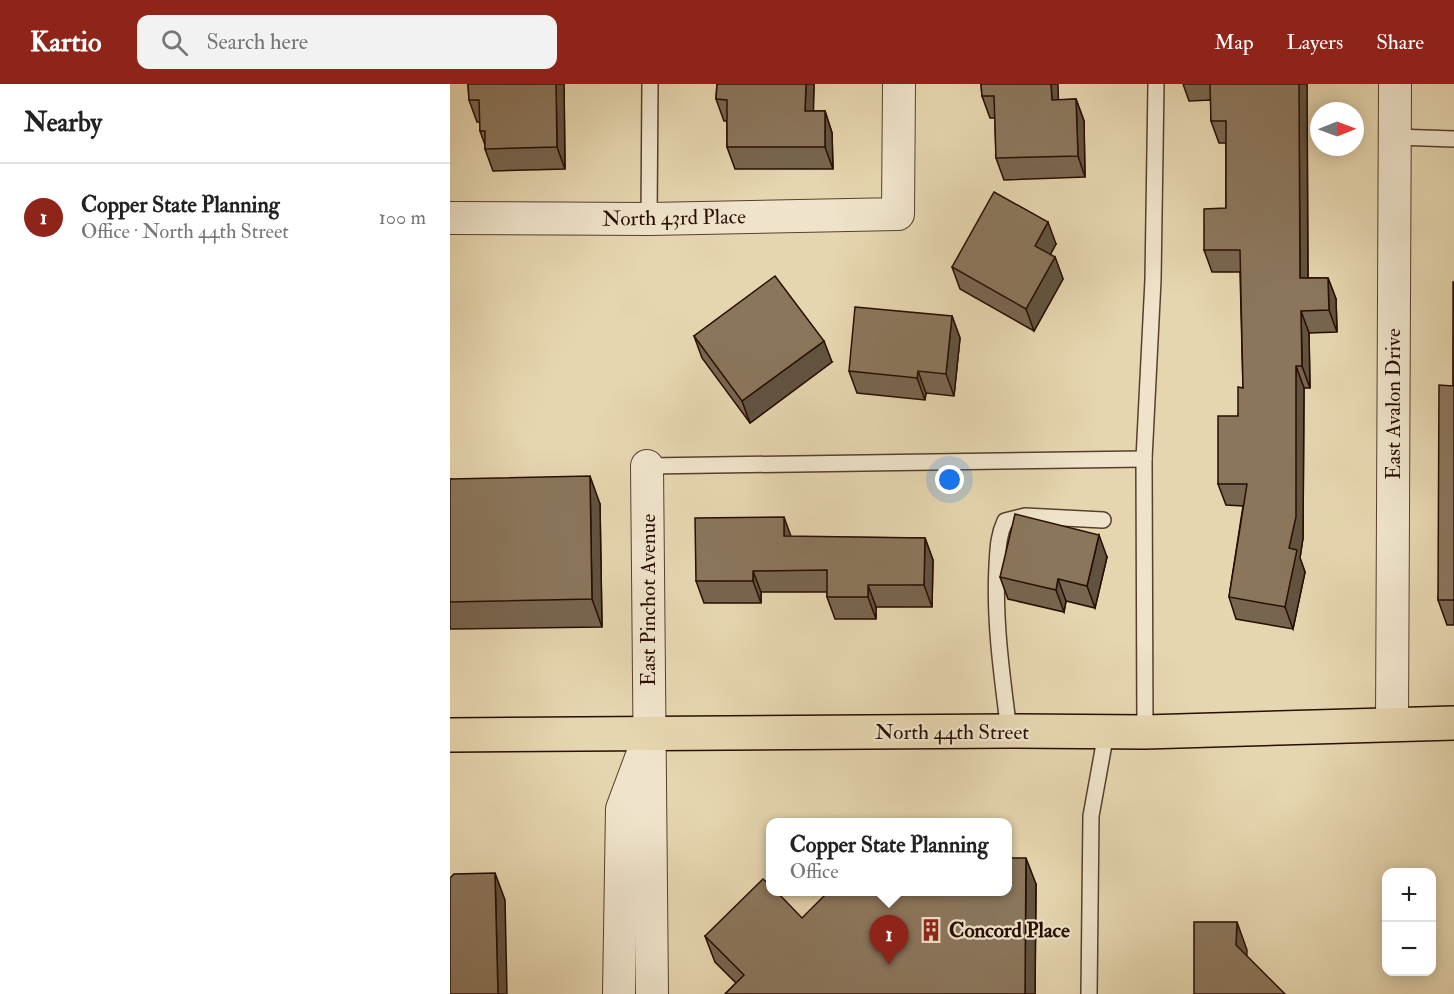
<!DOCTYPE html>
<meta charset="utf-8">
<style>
:root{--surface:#fff;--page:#f2f2f2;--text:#222;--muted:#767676;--line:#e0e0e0;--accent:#8f2418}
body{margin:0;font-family:"IM FELL Double Pica",serif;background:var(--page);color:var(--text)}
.controls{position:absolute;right:18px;bottom:18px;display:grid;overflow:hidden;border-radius:12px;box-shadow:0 3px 15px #0003}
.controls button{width:54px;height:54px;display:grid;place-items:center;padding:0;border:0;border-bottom:2px solid var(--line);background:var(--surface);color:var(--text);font:30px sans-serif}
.compass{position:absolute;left:860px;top:18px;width:54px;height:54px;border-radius:50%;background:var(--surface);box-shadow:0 3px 15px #0003;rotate:89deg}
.you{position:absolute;left:500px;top:396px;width:21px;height:21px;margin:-15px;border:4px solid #fff;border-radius:50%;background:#1a73e8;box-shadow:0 0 0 9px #1a73e833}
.badge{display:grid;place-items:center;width:39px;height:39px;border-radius:50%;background:var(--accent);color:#fff;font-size:20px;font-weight:700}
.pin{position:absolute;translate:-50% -50px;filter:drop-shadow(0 2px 3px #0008)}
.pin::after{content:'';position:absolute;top:32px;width:21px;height:18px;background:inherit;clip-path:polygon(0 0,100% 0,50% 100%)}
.popup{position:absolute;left:316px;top:734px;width:246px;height:78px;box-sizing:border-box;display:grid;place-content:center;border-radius:12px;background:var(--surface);filter:drop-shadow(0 2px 4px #0005);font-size:20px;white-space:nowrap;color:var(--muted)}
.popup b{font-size:22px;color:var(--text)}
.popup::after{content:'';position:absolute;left:50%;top:100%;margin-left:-12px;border:12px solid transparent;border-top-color:var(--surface)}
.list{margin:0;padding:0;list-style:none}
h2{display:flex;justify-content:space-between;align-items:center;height:78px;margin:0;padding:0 24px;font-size:26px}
h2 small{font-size:20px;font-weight:400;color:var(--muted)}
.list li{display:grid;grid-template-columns:39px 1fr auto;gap:18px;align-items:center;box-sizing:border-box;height:108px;padding:0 24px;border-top:2px solid var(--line)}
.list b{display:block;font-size:22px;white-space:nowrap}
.list p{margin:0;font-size:20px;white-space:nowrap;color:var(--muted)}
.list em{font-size:20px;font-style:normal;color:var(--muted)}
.icon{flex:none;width:33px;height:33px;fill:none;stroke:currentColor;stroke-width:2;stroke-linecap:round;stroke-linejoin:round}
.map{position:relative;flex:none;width:1004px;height:910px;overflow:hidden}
header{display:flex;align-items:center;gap:36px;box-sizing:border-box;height:84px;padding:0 30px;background:var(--accent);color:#fff}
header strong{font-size:28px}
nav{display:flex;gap:33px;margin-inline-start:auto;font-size:21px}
.search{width:420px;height:54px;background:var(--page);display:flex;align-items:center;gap:15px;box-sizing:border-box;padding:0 21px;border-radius:12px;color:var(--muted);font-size:22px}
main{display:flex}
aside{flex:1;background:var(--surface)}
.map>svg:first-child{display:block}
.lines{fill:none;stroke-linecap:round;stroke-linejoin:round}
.service-casing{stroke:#583f2e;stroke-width:18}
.minor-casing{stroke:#583f2e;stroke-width:34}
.primary-casing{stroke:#280d03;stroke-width:36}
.service{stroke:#efe4cb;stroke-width:15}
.minor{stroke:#efe4cb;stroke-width:32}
.primary{stroke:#e6d6af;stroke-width:33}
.wall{fill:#78654f;stroke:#280d03;stroke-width:1.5}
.shaded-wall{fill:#615340;stroke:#280d03;stroke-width:1.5}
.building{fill:#8b765c;stroke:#280d03;stroke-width:1.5}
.labels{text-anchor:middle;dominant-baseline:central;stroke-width:4.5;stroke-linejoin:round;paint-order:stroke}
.street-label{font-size:21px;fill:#280d03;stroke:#efe4cb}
.poi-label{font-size:21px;font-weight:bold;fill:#280d03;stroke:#efe4cb;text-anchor:start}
</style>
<header>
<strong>Kartio</strong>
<div class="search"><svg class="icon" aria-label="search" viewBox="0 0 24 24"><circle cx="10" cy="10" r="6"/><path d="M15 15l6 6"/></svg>Search here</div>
<nav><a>Map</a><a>Layers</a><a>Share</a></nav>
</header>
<main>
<aside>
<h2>Nearby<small></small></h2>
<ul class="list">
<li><span class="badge">1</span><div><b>Copper State Planning</b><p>Office · North 44th Street</p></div><em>100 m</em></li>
</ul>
</aside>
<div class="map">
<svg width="1004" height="910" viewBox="0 0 1004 910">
<rect width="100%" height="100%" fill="#e6d6af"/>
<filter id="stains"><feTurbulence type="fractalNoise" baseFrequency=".00333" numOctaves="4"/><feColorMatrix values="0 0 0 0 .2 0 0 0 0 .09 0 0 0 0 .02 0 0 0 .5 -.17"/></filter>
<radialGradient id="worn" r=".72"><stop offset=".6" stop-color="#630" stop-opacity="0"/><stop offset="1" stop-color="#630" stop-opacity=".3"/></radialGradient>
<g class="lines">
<!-- service casing -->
<g class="service-casing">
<g id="service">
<path d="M 945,53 L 1004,55"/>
<path d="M 199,135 L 200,0"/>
<path d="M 197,382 L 694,375"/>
<path d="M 559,647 C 552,592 544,537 547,482 C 548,465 548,452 555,437 L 575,432 L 653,436"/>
<path d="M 695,648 L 694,375 L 703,196 L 706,0"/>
<path d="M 639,910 L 641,732 L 656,649"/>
</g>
</g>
<!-- minor casing -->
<g class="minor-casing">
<g id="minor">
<path d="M 0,134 L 199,135 L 448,130 L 449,0"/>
<path d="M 197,382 L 202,910"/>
<path d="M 942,640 L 945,0"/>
<path d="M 169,910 L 172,725 L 194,666"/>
</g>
</g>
<!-- primary casing -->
<g class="primary-casing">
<path id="primary" d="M 0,651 L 559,647 L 695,648 L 1004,639"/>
</g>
<!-- service -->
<use href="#service" class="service"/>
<!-- minor -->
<use href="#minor" class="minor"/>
<!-- primary -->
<use href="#primary" class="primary"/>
</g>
<!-- wall -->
<g class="wall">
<path d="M 18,0 L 114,0 L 115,85 L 43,87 L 35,65 L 35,61 L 30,47 L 30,38 L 27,38 L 19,16 Z"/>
<path d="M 267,0 L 364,0 L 363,27 L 375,27 L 382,49 L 383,85 L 285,85 L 277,63 L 277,37 L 274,37 L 266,15 Z"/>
<path d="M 531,0 L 609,16 L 626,15 L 634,37 L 635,93 L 554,96 L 546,74 L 545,34 L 540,34 L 532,12 Z"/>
<path d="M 733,0 L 857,0 L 858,194 L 878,194 L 886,215 L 887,248 L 859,249 L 860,304 L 854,304 L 853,454 L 850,474 L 855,488 L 843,545 L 786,535 L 779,513 L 793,422 L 776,421 L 768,400 L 788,332 L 793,304 L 790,188 L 762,188 L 754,166 L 776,124 L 776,59 L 769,59 L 761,37 L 761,16 L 739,17 Z"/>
<path d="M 606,160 L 600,171 L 605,173 L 613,195 L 584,247 L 510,205 L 502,183 Z"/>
<path d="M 1004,198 L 1004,541 L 997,541 L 988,516 L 1003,302 Z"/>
<path d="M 502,232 L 510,254 L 504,312 L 476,309 L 475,316 L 407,309 L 399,287 Z"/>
<path d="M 244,252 L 382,278 L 300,339 L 252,274 Z"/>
<path d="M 0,395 L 150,420 L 152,543 L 0,545 Z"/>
<path d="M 341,453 L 475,454 L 483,476 L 482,523 L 426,523 L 426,535 L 385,535 L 377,513 L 377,508 L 311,508 L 311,519 L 254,519 L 246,497 Z"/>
<path d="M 657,473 L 645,524 L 616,517 L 614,528 L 558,515 L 550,493 Z"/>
<path d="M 586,800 L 585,910 L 275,910 L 286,899 L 265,878 L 255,852 L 352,834 Z"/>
</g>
<!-- shaded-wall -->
<g class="shaded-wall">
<path d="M 106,0 L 114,0 L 115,85 L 107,63 Z"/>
<path d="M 356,0 L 364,0 L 363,49 L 355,27 Z"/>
<path d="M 601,0 L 608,0 L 609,38 L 602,16 Z"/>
<path d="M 849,0 L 857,0 L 858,216 L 850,194 Z"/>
<path d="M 626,15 L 634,37 L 635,93 L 628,72 Z"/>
<path d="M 375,27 L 382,49 L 383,85 L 375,63 Z"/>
<path d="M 598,138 L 606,160 L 593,184 L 585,162 Z"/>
<path d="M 605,173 L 613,195 L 584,247 L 576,225 Z"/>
<path d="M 878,194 L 886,215 L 887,248 L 879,226 Z"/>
<path d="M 851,227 L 859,249 L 860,304 L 852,282 Z"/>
<path d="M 502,232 L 510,254 L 504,312 L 496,290 Z"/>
<path d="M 374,257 L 382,278 L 300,339 L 292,317 Z"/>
<path d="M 846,282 L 854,304 L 853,454 L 850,474 L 855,488 L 843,545 L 835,523 L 839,464 Z"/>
<path d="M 468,287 L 476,309 L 475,316 L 467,294 Z"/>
<path d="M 140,392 L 150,420 L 152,543 L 142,515 Z"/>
<path d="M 334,433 L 342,455 L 334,452 Z"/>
<path d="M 649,451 L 657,473 L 645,524 L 637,502 Z"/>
<path d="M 475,454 L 483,476 L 482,523 L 474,501 Z"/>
<path d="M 303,487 L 311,508 L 311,519 L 303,497 Z"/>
<path d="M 608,495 L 616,517 L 614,528 L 606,506 Z"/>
<path d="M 418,501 L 426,523 L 426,535 L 418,513 Z"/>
<path d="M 576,774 L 586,800 L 585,910 L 575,910 Z"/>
<path d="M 45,789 L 55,816 L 57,910 L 48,910 Z"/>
<path d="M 787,838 L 797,866 L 796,888 L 786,861 Z"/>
</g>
<!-- building -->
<g class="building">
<path d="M 18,0 L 106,0 L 107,63 L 35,65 L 35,47 L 30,47 L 29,16 L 19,16 Z"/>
<path d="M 267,0 L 356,0 L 355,27 L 375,27 L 375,63 L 277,63 L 277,16 L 266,15 Z"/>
<path d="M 531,0 L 601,0 L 602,16 L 626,15 L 628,72 L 546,74 L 544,12 L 532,12 Z"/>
<path d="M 760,0 L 849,0 L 850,194 L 878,194 L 879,226 L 851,227 L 852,282 L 846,282 L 846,433 L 839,464 L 847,466 L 835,523 L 779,513 L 797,400 L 768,400 L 768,332 L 788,332 L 788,303 L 793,304 L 790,166 L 754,166 L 754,125 L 776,124 L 776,37 L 761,37 Z"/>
<path d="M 544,108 L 598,138 L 585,162 L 605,173 L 576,225 L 502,183 Z"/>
<path d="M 325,192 L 374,257 L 292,317 L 244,252 Z"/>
<path d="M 1003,198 L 1004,198 L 1004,516 L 988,516 L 989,301 L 1003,302 Z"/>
<path d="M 405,223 L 502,232 L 496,290 L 468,287 L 467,294 L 399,287 Z"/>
<path d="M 140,392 L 142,515 L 0,518 L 0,395 Z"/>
<path d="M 565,430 L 649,451 L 637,502 L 608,495 L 606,506 L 550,493 Z"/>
<path d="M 334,433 L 334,452 L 475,454 L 474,501 L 418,501 L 418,513 L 377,513 L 377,486 L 303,487 L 303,497 L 246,497 L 245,434 Z"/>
<path d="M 558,774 L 576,774 L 575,910 L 275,910 L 294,891 L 255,852 L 313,795 L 321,802 L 321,807 L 326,807 L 352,834 L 379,807 L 558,807 Z"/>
<path d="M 45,789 L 48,910 L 0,910 L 0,794 L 4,790 Z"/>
<path d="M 744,838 L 787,838 L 786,861 L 835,910 L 744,910 Z"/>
</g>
<!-- icons -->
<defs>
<g id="building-bare" transform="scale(1.8)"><path d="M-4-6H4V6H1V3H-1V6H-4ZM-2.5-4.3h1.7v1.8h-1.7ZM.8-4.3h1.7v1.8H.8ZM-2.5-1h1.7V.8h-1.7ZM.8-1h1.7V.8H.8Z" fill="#8f2418" stroke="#efe4cb" stroke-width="2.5" paint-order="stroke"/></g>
</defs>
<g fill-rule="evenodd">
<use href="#building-bare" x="481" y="846"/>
</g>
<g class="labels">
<!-- street labels -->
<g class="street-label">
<text transform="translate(224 134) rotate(-1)">North 43rd Place</text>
<text transform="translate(943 320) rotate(-90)">East Avalon Drive</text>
<text transform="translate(198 516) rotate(-90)">East Pinchot Avenue</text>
<text x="502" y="648">North 44th Street</text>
</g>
<!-- poi labels -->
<g class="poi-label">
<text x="499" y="846">Concord Place</text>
</g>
</g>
<rect width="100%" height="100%" filter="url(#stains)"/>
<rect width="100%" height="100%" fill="url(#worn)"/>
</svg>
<div class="controls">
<button>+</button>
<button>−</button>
</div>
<svg class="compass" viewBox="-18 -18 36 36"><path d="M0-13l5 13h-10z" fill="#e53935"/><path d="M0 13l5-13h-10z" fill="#767676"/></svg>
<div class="you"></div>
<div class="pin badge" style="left:439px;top:881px">1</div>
<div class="popup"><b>Copper State Planning</b>Office</div>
</div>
</main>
